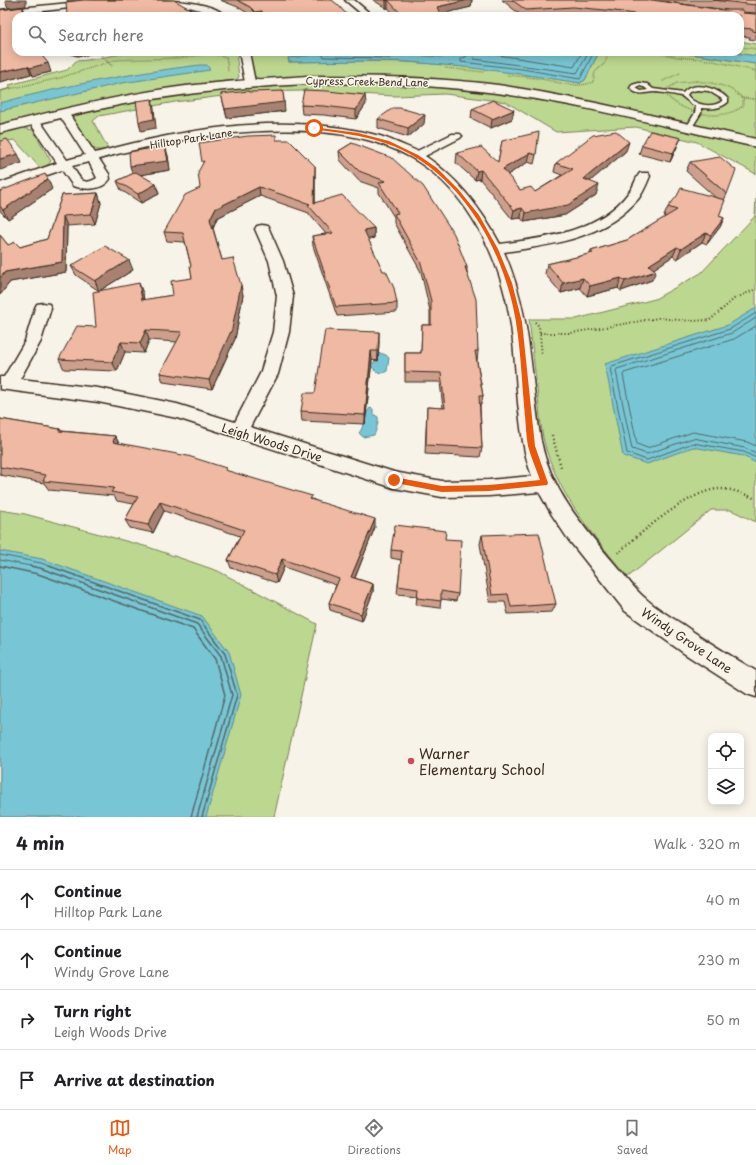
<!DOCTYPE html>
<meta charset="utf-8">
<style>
:root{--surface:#fff;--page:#f2f2f2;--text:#202124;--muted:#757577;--line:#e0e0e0;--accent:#ea580c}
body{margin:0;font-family:"Playpen Sans",sans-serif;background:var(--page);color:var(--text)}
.controls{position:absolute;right:12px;bottom:12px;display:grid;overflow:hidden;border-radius:8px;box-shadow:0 2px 10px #0003}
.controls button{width:36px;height:36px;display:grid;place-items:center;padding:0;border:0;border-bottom:1px solid var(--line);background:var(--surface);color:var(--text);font:20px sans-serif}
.stop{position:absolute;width:12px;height:12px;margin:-9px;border:3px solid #ea580c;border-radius:50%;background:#fff}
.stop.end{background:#ea580c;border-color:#fff;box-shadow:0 1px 4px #0008}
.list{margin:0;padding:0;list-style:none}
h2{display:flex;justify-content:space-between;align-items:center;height:52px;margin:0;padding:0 16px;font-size:17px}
h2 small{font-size:13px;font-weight:400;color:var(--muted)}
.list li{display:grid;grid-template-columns:26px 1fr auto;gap:12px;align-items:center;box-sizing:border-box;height:60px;padding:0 16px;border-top:1px solid var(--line)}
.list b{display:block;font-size:15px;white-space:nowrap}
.list p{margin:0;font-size:13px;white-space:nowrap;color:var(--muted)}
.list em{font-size:13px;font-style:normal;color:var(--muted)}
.icon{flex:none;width:22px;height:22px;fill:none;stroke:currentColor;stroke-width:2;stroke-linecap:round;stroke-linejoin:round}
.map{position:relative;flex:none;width:756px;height:817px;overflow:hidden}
.search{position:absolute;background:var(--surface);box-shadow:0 2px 10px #0003;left:12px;right:12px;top:12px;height:44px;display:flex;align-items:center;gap:10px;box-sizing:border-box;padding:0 14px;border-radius:12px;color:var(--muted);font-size:15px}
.sheet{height:292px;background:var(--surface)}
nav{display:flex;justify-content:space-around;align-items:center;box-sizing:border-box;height:56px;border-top:1px solid var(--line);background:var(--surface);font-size:11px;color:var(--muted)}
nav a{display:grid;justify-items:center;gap:2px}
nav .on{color:var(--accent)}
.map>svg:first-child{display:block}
.green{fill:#bcd78f;stroke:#7c8056}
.water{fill:#78c6d5;stroke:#60888c}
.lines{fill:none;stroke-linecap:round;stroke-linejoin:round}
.shore-far1{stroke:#536867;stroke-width:1}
.shore{stroke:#536867;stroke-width:1.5}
.lane-casing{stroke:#3b2a1e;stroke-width:3}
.street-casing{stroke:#3b2a1e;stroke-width:3}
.secondary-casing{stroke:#3b2a1e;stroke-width:3}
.path-far2{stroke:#3b2a1e;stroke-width:1.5;stroke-dasharray:0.5 1.5;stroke-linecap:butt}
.path-far1{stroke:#3b2a1e;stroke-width:2;stroke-dasharray:1 2.5;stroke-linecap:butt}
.path{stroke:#3b2a1e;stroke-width:2.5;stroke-dasharray:1 3;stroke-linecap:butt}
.lane{fill:#f7f3e8;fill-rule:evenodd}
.street{fill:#f7f3e8;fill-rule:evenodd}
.secondary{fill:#f7f3e8;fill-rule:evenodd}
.wall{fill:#ce9f8c;stroke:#3b2a1e;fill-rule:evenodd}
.shaded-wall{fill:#a78272;stroke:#3b2a1e}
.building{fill:#efb9a3;stroke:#3b2a1e}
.route{fill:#ea580c}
.poi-dot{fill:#d1495b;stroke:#f7f3e8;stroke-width:1.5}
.labels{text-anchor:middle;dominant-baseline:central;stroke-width:3;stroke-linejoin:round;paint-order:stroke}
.far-street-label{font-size:10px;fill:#3b2a1e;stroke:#f7f3e8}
.street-label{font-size:12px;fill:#3b2a1e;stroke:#f7f3e8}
.near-poi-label{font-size:14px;fill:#3b2a1e;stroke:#f7f3e8;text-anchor:start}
</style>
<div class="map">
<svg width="756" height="817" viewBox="0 0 756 817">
<rect width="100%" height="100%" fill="#f7f3e8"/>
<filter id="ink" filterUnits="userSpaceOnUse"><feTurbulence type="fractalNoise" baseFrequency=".025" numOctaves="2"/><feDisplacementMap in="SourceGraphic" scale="8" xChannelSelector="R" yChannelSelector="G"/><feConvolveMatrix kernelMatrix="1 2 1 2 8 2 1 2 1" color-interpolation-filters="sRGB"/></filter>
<g filter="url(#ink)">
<!-- green -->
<g class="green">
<path d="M 740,41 L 756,44 L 756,56 L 728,52 L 740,52 Z"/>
<path d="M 135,52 L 236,52 L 239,77 L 235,81 L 0,126 L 0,91 L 11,88 L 9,85 L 67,70 L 76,61 C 97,60 115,54 135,52 Z"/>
<path d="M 249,52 L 337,52 L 288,58 L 289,62 C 329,61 368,60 408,62 C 466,66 523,73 580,83 L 585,80 L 599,52 L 678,52 L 756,64 L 756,140 L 498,87 L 261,79 L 253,76 Z"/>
<path d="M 370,52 L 470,52 L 443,57 Z"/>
<path d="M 315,83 C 371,84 427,85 484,92 C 575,103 666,128 756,148 L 756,174 L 697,142 L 636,127 L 556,132 L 506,102 L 445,94 L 395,96 L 302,91 L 254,92 L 175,102 L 99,116 L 93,121 L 109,150 L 97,150 L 92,148 L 73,121 L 73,117 L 76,114 L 162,97 L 235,88 Z"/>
<path d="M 22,128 L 33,130 L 51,161 L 46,167 L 41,169 L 15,140 L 0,142 L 0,133 Z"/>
<path d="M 756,199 L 756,522 L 731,510 L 711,510 L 628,577 C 595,538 561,499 546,449 C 541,433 540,415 538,398 C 535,372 532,345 529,319 L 576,319 L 655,299 L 701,273 L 755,216 Z"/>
<path d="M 0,510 L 25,514 L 148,547 L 218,571 L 317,624 L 274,817 L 0,817 Z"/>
</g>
<!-- water -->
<g class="water">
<path d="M 337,52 L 370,52 L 443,57 L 470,52 L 599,52 L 585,80 L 580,83 C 523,74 466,66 408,62 C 368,60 329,62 289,62 L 288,58 Z"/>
<path d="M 678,52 L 728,52 L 756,56 L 756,64 Z"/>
<path d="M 200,65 L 207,65 L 210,70 L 122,83 L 0,111 L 0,103 C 66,85 133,73 200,65 Z"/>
<path d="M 756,308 L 756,463 L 743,456 L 693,447 L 647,464 L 623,456 L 605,364 L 728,325 Z"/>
<path d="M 380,353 L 386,355 L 389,358 L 387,371 L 383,373 L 377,372 L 371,366 L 375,361 L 376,357 Z"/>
<path d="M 370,408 L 373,409 L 373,414 L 378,417 C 379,420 376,432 374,435 L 363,437 L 359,433 C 365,426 364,414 370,408 Z"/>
<path d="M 0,551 L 42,559 L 202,616 L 229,652 L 241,695 L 206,817 L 0,817 Z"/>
</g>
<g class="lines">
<!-- shore-far1 -->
<g class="shore-far1">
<path d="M 323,52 L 323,56 L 325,57 L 390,58 L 391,52"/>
<path d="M 468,52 L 467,56 L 461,59 L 461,62 L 522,69 L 580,79 L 594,52"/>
<path d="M 473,52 L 474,59 L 577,73 L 589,52"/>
<path d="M 479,52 L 574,67 L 582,52"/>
<path d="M 756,313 L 730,329 L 612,366 L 610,368 L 627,453 L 647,460 L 693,443 L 744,452 L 756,458"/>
<path d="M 756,318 L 732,333 L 617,369 L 616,371 L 632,449 L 647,454 L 693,438 L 745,448 L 756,453"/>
<path d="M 756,326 L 734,339 L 624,373 L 623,375 L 637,444 L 647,448 L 693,432 L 747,442 L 756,446"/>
<path d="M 0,555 L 41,563 L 52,567"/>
<path d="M 0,560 L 35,567"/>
<path d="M 0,566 L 5,567"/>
</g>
<!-- shore -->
<g class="shore">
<path d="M 0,566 L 38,574 L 193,629 L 215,659 L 225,695 L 191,817"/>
<path d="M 30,566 L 40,568 L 197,624 L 221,656 L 232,695 L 197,817"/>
<path d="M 49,566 L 200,620 L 225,654 L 237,695 L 202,817"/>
</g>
<!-- lane casing -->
<g class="lane-casing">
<path id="lane" d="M 639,83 L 647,84 L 653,89 L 683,93 C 693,80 718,88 728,99 L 728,102 C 720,109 711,109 701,108 L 701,113 L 691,129 L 689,130 L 686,128 L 695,113 L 696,106 C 690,104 688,101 683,97 C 680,95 659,92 654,92 C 645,92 638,97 630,88 L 632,85 ZM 639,86 L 644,87 L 648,90 L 641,91 L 636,88 ZM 697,90 L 709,91 L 722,99 L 722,101 C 712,109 694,105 687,95 L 689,92 Z"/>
</g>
<!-- street casing -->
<g class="street-casing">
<g id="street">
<path d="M 99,0 L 126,0 L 122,2 L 0,16 L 0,10 Z"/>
<path d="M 140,0 C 162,0 210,0 226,16 C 214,16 205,11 193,8 C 177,4 161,3 144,2 Z"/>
<path d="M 345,0 L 354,0 L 373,16 L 364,16 Z"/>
<path d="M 70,52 L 90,52 C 86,56 74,56 70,52 Z"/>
<path d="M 239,52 L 249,52 L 255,82 L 254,84 L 250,85 L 245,82 Z"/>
<path d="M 63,110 L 67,111 L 95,153 C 186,128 288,111 380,136 C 392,140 405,146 417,151 L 452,134 L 460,134 L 462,136 L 460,138 L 425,156 C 458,178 482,210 500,244 C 545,238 600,232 629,192 C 634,187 635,179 640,173 L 648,173 L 650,176 C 647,183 644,191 639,198 C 606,238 552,245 504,252 C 532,315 530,375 541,441 C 551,492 586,530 619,569 C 627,578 635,590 645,598 C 656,608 669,616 682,624 C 706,641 731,656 756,671 L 756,697 L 747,694 L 685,654 L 625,611 L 568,539 L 552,515 L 539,492 L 489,496 L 442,497 L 394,488 L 177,418 L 98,402 L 0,389 L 0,377 L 4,377 L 25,341 L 35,308 L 37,304 L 43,303 L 49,304 L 51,308 L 41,341 L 20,379 L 98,388 L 177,404 L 235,422 L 260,374 L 273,332 L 277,296 L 269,261 L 255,229 L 257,226 L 262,225 L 267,226 L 269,229 L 283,261 L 293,296 L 289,332 L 278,374 L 250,427 L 394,472 L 442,481 L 489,480 L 532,476 C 523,453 521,428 518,403 C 515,368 514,333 506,299 C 493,244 461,185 410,157 C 327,110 187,135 99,159 L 109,174 L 110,179 C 102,191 85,190 73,186 L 62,170 L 0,191 L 0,183 L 57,163 L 28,120 L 30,118 L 38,118 L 67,160 L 85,155 L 58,113 ZM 89,162 L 97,178 C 82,187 80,178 72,166 Z"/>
</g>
</g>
<!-- secondary casing -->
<g class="secondary-casing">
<path id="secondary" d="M 307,76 C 371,76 435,77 498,85 C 585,98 670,120 756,139 L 756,147 C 670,128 584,104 496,93 C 372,77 247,82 124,104 C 82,112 41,123 0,133 L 0,125 C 61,109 123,94 186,86 C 226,81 267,79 307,76 Z"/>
</g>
<!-- path-far2 -->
<g class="path-far2">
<path d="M 740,47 L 756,49"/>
<path d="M 654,52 L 678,57 L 709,60 L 756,71"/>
<path d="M 99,53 L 113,67"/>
<path d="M 445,68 L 484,72"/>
<path d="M 507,75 C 518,76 530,77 541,79 C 559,82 575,89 593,82 L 595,72 L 605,63 L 609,52"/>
<path d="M 663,81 L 680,73"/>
<path d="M 696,81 C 712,83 733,85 743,100 L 743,106 C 720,123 685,114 666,95 L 667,89 L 677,83 Z"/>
<path d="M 0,91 L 60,78 L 115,60 L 179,58 L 209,54 L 219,55 L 227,59 L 228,72"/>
<path d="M 741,98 L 756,99"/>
</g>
<!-- path-far1 -->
<g class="path-far1">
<path d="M 535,322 L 539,326 L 542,355"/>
<path d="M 540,333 L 571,333 L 658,318 L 691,321 L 710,320 L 734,299 L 756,289"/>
</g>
<!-- path -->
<g class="path">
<path d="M 552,435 L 561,467"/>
<path d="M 618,553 C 639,534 689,491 718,489 C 731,488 744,494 756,499"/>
</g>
<!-- lane -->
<use href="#lane" class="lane"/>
<!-- street -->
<use href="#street" class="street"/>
<!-- secondary -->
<use href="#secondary" class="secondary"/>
</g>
<!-- wall -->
<g class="wall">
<path d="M 220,0 L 332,0 L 348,16 L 252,16 L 238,7 Z"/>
<path d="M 373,0 L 472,0 L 471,7 L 440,14 L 440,16 L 396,16 L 388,8 L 386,8 Z"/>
<path d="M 502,0 L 756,0 L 756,13 L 742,12 L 743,13 L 756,14 L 756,40 L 749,39 L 750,37 L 740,36 L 740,16 L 584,16 L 571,15 L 555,16 L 522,16 ZM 666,2 L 727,10 L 723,10 Z"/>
<path d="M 23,7 L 26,16 L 16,16 L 16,52 L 51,72 L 33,76 L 31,74 L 0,82 L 0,10 Z"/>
<path d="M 249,92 L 285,111 L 227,118 L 221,94 Z"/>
<path d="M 366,104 L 356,119 L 324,115 L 302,114 L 301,105 Z"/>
<path d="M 472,109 L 512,119 L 491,128 L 471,118 Z"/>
<path d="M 378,119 L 424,124 L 408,137 L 378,128 Z"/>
<path d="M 277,140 L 315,176 L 315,203 L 374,228 L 374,238 L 368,239 L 397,303 L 397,312 L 337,316 L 313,246 L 312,236 L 326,234 L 309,214 L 309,213 L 260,196 L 217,218 L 213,228 L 222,260 L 243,295 L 235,339 L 212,389 L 163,382 L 160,373 L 177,342 L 149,340 L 144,353 L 125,352 L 117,371 L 64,369 L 59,359 L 96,327 L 143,293 L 144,300 L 173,295 L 192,278 L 191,266 L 185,242 L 167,241 L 164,232 L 200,188 Z"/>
<path d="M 502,141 L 536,155 L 534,164 L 528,162 L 507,175 L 520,190 L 535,192 L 562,175 L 554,172 L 556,163 L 626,151 L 590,181 L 596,195 L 565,215 L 524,222 L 521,218 L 512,219 L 480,179 L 475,180 L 456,163 L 457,153 L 498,162 Z"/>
<path d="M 352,143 L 467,267 L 467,271 L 478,351 L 477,361 L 483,396 L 481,405 L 480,405 L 482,448 L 480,457 L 425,454 L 427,407 L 443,408 L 440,382 L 405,382 L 405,353 L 421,353 L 422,325 L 430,325 L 430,311 L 421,272 L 394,223 L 394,217 L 379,193 L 379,188 L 359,181 L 340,160 L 339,151 Z"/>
<path d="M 642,145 L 677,147 L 670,162 L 639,154 Z"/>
<path d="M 165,146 L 168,156 L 170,170 L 140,175 L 156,184 L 159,194 L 141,203 L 121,190 L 117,181 L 132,174 Z"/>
<path d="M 690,162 L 727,194 L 724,200 L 719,216 L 724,218 L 720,227 L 707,244 L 702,242 L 677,259 L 673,256 L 653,269 L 652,280 L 621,291 L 618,288 L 587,296 L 580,288 L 561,293 L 545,274 L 547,264 L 590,254 L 591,251 L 627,240 L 666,217 L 664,216 L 668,207 L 716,198 L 686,171 Z"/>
<path d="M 52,189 L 8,219 L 0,211 L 0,191 Z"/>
<path d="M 98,193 L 101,203 L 95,224 L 67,226 L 66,272 L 10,282 L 0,295 L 0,235 L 8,245 L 20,247 L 47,239 L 62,195 Z"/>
<path d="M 71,266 L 133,270 L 99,291 L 76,275 Z"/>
<path d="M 379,341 L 378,361 L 372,360 L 365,424 L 302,421 L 301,411 L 315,393 Z"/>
<path d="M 0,419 L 60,429 L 62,431 L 115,436 L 119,443 L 227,471 L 312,499 L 375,527 L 355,578 L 373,584 L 373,592 L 362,621 L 330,610 L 329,603 L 336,585 L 284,567 L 277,583 L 231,568 L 228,560 L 240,536 L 164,511 L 153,533 L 130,528 L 125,520 L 134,504 L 117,501 L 114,496 L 49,490 L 44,483 L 0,475 Z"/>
<path d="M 482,535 L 556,604 L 552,612 L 508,614 L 505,602 L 490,602 L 480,544 Z"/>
<path d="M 445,539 L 458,594 L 456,601 L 441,599 L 440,608 L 416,605 L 417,596 L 397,594 L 401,560 L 391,558 L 391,550 Z"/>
</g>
<!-- shaded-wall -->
<g class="shaded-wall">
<path d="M 5,0 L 26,0 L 26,6 L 8,8 Z"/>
<path d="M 67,0 L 84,0 L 68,2 Z"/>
<rect x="386" y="0" width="2" height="8"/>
<path d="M 468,0 L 472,0 L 471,7 L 437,15 L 437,7 Z"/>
<path d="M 23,7 L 26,15 L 26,16 L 23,16 Z"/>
<path d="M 262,11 L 263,16 L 256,16 L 255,12 Z"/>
<path d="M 195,12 L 196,16 L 189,16 L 189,14 Z"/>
<path d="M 48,63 L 51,72 L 33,76 L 30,68 Z"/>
<path d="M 28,66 L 31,74 L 0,82 L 0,72 Z"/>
<path d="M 283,91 L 285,111 L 227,118 L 225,109 Z"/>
<path d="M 365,95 L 366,104 L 356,119 L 356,110 Z"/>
<path d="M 152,99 L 154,108 L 156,128 L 141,131 L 139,122 Z"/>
<path d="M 514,110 L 512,119 L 491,128 L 492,119 Z"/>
<path d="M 425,115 L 424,124 L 408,137 L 408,128 Z"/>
<path d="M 681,138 L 677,147 L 670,162 L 673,153 Z"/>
<path d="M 629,142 L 626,151 L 582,188 L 584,179 Z"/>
<path d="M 165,146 L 168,156 L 170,170 L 133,176 L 130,166 Z"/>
<path d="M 530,153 L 528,162 L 501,179 L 503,169 Z"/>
<path d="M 18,154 L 22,163 L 0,170 L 0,159 Z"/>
<path d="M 315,166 L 315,213 L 314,203 Z"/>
<path d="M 481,170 L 480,179 L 475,180 L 477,171 Z"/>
<path d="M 48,179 L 52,189 L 8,219 L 3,210 Z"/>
<path d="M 156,184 L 159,194 L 141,203 L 138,194 Z"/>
<path d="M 599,185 L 596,195 L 565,215 L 524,222 L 526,213 Z"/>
<path d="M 259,187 L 260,196 L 217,218 L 212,229 L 210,219 L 215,209 Z"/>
<path d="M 98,193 L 101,203 L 95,224 L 91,214 Z"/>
<path d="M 522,208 L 521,218 L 512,219 L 514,210 Z"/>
<path d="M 63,216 L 67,226 L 66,272 L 10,282 L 0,295 L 0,278 L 5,272 L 62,262 Z"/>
<path d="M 724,218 L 720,227 L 707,244 L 711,235 Z"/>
<path d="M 374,228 L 374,238 L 364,240 L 364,230 Z"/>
<path d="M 706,233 L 702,242 L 677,259 L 681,249 Z"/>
<path d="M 677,247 L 673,256 L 645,275 L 649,265 Z"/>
<path d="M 129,260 L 133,270 L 99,291 L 95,281 Z"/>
<path d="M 656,271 L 652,280 L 621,291 L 625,281 Z"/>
<path d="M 583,278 L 580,288 L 561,293 L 563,283 Z"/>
<path d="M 621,278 L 618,288 L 587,296 L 590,286 Z"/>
<path d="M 139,283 L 143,293 L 145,310 L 142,300 Z"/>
<path d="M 241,285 L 243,295 L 235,339 L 212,389 L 209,380 Z"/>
<path d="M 146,330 L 149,340 L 144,353 L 140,343 Z"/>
<path d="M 379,332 L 379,341 L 378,361 L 378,351 Z"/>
<path d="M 121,342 L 125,352 L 117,371 L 112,362 Z"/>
<path d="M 371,351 L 372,360 L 365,424 L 365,415 Z"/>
<path d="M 115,436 L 120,446 L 113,442 Z"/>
<path d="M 160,502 L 164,511 L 153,533 L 148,525 Z"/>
<path d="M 375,519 L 375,527 L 352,585 L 351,577 Z"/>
<path d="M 282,559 L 284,567 L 277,583 L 275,575 Z"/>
<path d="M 373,584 L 373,592 L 362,621 L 361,614 Z"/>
</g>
<!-- building -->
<g class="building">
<path d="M 83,0 L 174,0 L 195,12 L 189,14 L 193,16 L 78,16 L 78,15 L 67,16 L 66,2 Z"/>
<path d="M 237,0 L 332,0 L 338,5 L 348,16 L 263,16 L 262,11 L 255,12 L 250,7 Z"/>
<path d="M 385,0 L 468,0 L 437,7 L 440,14 L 440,16 L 403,16 L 388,0 Z"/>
<path d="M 512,0 L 652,0 L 723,10 L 742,10 L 743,13 L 756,14 L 756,32 L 753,31 L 753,29 L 740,28 L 740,16 L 647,16 L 615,11 L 573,7 L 526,10 Z"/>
<path d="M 713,0 L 756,0 L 756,5 Z"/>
<path d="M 23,7 L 23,16 L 16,16 L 16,52 L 39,52 L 48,63 L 30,68 L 28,66 L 0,72 L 0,10 Z"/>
<path d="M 304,90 L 328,91 L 365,95 L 356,110 L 324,106 L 301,105 Z"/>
<path d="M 249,91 L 249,92 L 283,91 L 284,102 L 225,109 L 221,94 Z"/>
<path d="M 152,99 L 154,119 L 139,122 L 136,101 Z"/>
<path d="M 493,100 L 514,110 L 492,119 L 472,109 Z"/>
<path d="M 393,108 L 400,108 L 425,115 L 408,128 L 378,119 Z"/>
<path d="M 616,131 L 629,142 L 584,179 L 599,185 L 568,205 L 526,213 L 522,208 L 514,210 L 481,170 L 477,171 L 457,153 L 481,147 L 498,162 L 502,141 L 539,132 L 536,155 L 530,153 L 503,169 L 520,190 L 531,187 L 535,192 L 573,169 L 556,163 L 593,135 Z"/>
<path d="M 650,131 L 681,138 L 673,153 L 642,145 Z"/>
<path d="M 276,135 L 276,140 L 289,140 L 315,166 L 314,203 L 342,195 L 374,228 L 364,230 L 383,271 L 386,271 L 394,288 L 397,303 L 336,307 L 312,236 L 333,233 L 308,205 L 310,204 L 259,187 L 215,209 L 210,219 L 222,260 L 233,258 L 241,285 L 232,329 L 209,380 L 160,373 L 182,332 L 146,330 L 140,343 L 121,342 L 112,362 L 59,359 L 77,326 L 96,327 L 93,292 L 139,283 L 142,300 L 173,295 L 171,281 L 192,278 L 190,266 L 191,266 L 183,233 L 164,232 L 185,195 L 200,188 L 198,172 L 204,161 L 202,162 L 199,143 L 248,136 Z"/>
<path d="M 7,139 L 18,154 L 0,159 L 0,141 Z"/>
<path d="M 352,143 L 392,158 L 423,186 L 454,234 L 467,267 L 465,267 L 476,299 L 478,351 L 475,351 L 483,396 L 479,396 L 482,448 L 426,445 L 427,407 L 445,408 L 441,373 L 405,372 L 405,353 L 421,353 L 422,325 L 431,325 L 431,301 L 421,263 L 394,214 L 398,213 L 379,183 L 385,181 L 359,171 L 339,151 Z"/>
<path d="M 165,146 L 168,161 L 130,166 L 129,152 Z"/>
<path d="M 720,157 L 736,170 L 727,194 L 690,162 Z"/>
<path d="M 136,172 L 156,184 L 138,194 L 117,181 Z"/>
<path d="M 45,174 L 48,179 L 3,210 L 0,206 L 0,191 Z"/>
<path d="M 681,188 L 725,200 L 719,216 L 724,218 L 711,235 L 706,233 L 681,249 L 677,247 L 649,265 L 656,271 L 625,281 L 621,278 L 590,286 L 583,278 L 563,283 L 547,264 L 593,253 L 591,251 L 627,240 L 677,210 L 668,207 L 677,196 Z"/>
<path d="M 98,193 L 91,214 L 63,216 L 62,262 L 5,272 L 0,278 L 0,235 L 8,245 L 15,242 L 20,247 L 47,239 L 62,195 Z"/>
<path d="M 105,246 L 129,260 L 95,281 L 71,266 Z"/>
<path d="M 325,330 L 379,332 L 378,351 L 371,351 L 365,415 L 301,411 L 304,393 L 315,393 Z"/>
<path d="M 0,419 L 60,429 L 59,431 L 115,436 L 113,442 L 188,456 L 226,468 L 225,470 L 312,496 L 310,499 L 375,519 L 351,577 L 373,584 L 361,614 L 329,603 L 339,579 L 282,559 L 275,575 L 228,560 L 244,530 L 160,502 L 148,525 L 125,520 L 138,497 L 111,492 L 114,488 L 43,481 L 46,475 L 0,467 Z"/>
<path d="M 395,525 L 446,531 L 445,539 L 461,540 L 458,594 L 441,591 L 441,601 L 417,598 L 418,589 L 398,586 L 402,551 L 391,550 Z"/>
<path d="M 539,533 L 556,604 L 511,607 L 508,594 L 492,595 L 482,535 Z"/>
</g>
</g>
<!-- route -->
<path class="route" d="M 313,127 L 358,133 L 389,141 L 418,155 L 437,168 L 458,189 L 479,215 L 498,249 L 512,283 L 522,322 L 535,446 L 548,483 L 547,485 L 489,491 L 442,492 L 391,482 L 390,480 L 394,477 L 442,486 L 489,485 L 540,480 C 536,469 531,457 528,446 C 526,436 526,426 525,416 C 522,385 521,353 516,322 C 504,249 459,168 385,143 C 362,135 338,133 314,129 Z"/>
<!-- markers -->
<circle class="poi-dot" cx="411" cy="761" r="4"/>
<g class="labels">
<!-- far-street labels -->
<g class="far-street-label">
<text transform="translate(367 81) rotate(1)">Cypress Creek Bend Lane</text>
<text transform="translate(191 138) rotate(-9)">Hilltop Park Lane</text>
</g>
<!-- street labels -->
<g class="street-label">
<text transform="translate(272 442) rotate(17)">Leigh Woods Drive</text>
<text transform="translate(687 640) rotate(34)">Windy Grove Lane</text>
</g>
<!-- near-poi labels -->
<g class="near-poi-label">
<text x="419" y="753">Warner<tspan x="419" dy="16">Elementary School</tspan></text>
</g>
</g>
</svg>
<div class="controls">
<button><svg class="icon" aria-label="locate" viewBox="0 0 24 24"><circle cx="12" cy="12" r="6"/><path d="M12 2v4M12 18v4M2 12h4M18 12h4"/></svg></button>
<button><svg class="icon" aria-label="layers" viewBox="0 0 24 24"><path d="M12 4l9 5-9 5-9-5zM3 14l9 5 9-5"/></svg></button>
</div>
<div class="stop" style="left:314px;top:128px"></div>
<div class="stop end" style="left:394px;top:480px"></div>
<div class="search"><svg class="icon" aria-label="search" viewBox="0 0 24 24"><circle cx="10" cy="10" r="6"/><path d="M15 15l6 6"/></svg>Search here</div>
</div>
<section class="sheet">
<h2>4 min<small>Walk · 320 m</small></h2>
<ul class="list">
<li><svg class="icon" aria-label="ahead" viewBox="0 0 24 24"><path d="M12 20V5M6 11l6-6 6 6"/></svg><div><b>Continue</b><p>Hilltop Park Lane</p></div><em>40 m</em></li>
<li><svg class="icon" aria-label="ahead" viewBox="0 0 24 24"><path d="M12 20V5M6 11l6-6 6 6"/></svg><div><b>Continue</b><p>Windy Grove Lane</p></div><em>230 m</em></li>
<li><svg class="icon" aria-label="right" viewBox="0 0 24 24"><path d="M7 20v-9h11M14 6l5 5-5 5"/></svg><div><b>Turn right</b><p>Leigh Woods Drive</p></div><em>50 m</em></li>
<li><svg class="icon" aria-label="arrive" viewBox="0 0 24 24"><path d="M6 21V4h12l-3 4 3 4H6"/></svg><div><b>Arrive at destination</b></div></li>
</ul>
</section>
<nav>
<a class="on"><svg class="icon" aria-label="map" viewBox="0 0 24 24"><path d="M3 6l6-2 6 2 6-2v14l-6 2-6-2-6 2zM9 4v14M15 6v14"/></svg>Map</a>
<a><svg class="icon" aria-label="directions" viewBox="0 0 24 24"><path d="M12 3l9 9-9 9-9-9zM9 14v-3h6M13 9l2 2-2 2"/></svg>Directions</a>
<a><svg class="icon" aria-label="saved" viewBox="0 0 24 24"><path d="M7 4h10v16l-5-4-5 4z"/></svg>Saved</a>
</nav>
